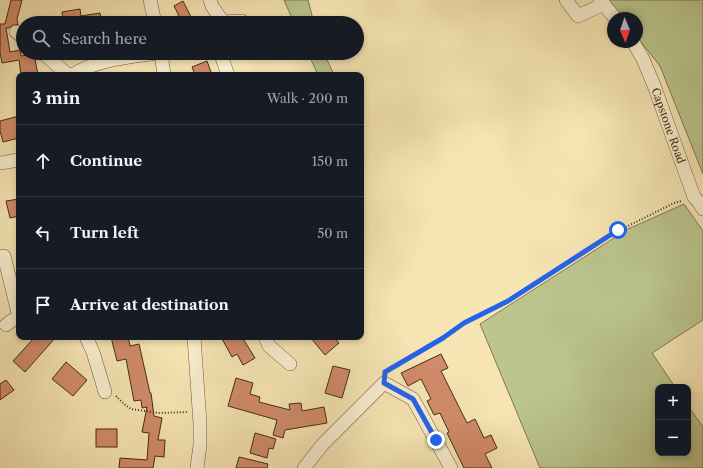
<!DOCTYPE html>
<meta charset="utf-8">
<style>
:root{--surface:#171b24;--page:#242831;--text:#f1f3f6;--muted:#9ea1a6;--line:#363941}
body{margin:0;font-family:"Libre Caslon Text",serif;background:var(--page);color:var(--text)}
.controls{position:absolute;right:12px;bottom:12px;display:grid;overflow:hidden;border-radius:8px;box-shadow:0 2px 6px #0003}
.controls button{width:36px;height:36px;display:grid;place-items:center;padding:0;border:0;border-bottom:1px solid var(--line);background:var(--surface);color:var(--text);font:20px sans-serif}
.compass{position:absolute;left:607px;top:12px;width:36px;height:36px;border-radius:50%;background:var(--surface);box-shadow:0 2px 6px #0003;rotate:178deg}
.stop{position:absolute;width:12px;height:12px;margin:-9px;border:3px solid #2563eb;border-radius:50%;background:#fff}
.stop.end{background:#2563eb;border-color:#fff;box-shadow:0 1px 4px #0008}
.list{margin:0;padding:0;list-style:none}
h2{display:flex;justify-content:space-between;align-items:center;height:52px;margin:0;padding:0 16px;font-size:17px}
h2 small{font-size:13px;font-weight:400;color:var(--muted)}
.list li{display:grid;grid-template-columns:26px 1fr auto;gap:12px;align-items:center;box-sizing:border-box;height:72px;padding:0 16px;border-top:1px solid var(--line)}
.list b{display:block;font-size:15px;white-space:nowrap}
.list em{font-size:13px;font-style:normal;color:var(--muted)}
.icon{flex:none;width:22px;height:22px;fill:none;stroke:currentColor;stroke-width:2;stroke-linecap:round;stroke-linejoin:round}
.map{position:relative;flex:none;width:703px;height:468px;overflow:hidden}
.search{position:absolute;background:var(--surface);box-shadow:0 2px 6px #0003;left:16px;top:16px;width:348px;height:44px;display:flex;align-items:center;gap:10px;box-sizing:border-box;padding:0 14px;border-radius:22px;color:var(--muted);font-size:15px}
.panel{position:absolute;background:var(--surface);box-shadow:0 2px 6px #0003;left:16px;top:72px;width:348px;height:268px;border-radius:8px}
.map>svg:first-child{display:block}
.green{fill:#bbc58d;stroke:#807850}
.building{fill:#d18b6a;stroke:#462b12}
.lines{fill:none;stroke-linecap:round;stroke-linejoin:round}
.minor-casing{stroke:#725a3a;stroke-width:14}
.path{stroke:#462b12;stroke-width:2;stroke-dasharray:1 2;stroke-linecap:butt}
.minor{stroke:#f9eece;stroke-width:13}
.route{stroke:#2563eb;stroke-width:5}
.labels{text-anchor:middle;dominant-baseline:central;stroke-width:3.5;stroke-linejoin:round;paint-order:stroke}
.street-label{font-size:11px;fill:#462b12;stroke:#f9eece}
</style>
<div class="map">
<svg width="703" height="468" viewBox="0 0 703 468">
<rect width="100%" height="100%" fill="#f6e5b3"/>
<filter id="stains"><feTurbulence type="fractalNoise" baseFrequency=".005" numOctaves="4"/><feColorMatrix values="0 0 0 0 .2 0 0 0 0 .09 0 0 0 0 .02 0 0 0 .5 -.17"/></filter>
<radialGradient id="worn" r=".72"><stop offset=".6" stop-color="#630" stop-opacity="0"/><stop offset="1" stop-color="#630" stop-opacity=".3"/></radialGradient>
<!-- green -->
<g class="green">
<path d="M 284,0 L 308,0 L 314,23 L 294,23 Z"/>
<path d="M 608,0 L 703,0 L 703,174 L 660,66 L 637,37 L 637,18 L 622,18 Z"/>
<path d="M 308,53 L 324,53 L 334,75 L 318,75 Z"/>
<path d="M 684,204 L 703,231 L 703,320 L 652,353 L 675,387 L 658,387 L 658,453 L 688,453 L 688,406 L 703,427 L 703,468 L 540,468 L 480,324 L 628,229 Z"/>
</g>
<!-- building -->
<g class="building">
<path d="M 11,0 L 22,0 L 17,19 L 18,25 L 13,25 L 9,28 L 6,28 L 10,52 L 20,50 L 21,56 L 34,54 L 38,75 L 21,75 L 19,60 L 2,63 L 0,53 L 0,24 L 5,24 Z"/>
<path d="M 183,1 L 194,23 L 180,23 L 178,14 L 174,6 Z"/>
<path d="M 80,9 L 81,16 L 100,13 L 102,23 L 63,23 L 62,12 Z"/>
<path d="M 207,61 L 212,75 L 195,75 L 192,67 Z"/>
<path d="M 19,116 L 19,138 L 3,142 L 0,131 L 0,121 Z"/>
<path d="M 19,199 L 19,216 L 10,218 L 6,201 Z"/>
<path d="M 35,337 L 56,337 L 25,372 L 13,361 Z"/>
<path d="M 111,337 L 128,337 L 130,346 L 139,344 L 150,393 L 151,393 L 154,416 L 162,418 L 158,440 L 165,440 L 164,457 L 155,456 L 153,468 L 119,468 L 120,458 L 147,460 L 149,433 L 142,432 L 147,407 L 142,408 L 141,400 L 134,401 L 126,359 L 117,361 Z"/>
<path d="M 221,337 L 242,337 L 255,358 L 243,365 L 237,354 L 232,357 Z"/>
<path d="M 310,337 L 334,337 L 339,343 L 325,355 Z"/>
<path d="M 441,354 L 448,368 L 441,371 L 467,423 L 475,419 L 484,438 L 491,435 L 497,448 L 485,454 L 492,468 L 464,468 L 447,433 L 449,432 L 440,413 L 434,415 L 427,401 L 431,399 L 421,379 L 408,386 L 401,373 Z"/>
<path d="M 66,362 L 87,380 L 73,396 L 52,379 Z"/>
<path d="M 333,366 L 350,370 L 342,398 L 325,393 Z"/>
<path d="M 236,378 L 253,383 L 250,394 L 260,397 L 259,402 L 290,410 L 289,404 L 301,403 L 302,411 L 324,407 L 327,423 L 285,430 L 283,438 L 273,435 L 277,420 L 228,406 Z"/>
<path d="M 6,380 L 14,390 L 0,400 L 0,384 Z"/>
<rect x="96" y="429" width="21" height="18"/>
<path d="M 255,433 L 276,439 L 273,449 L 269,448 L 267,458 L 250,453 Z"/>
<path d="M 239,457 L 268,464 L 267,468 L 236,468 Z"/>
</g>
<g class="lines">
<!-- minor casing -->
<g class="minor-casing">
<g id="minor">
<path d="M 150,0 L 155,23"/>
<path d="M 210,0 L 212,6 L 223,22 L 223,23"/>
<path d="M 566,0 L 578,16 L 604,4"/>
<path d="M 600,0 L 615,18"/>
<path d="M 223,22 L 242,21"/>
<path d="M 16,32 L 23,37"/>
<path id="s1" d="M 633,42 L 643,59 L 655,88 L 694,197 L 698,201 L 703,209"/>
<path d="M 43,53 L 68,75"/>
<path d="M 161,53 L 164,75"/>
<path d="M 221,53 L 223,61 L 228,75"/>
<path d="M 72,75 C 98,59 130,57 159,53"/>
<path d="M 0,163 L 19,160"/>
<path d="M 0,257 L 4,256 L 19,317"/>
<path d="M 6,325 L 11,321 L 19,317"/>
<path d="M 86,337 L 93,352 L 105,392"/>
<path d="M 194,337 L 200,423 L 200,445 L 197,468"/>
<path d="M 265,337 L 269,346 L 290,364"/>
<path d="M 304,468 L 323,444 L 384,383 L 413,399 L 451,468"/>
</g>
</g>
<!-- path -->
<g class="path">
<path d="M 387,371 L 443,338 L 464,323 L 508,301 L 618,231 L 674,203 L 682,201"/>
<path d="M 116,396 L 124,404 L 131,409 L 159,413 L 188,412"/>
</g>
<!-- minor -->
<use href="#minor" class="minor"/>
</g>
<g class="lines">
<!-- route -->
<path class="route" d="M 436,440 L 413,399 L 384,383 L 385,372 L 443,338 L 464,323 L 508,301 L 618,230"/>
</g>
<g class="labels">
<!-- street labels -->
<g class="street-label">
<text stroke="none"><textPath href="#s1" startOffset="91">Capstone Road</textPath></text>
</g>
</g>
<rect width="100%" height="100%" filter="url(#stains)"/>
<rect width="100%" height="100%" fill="url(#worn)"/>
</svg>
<div class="controls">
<button>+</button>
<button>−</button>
</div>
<svg class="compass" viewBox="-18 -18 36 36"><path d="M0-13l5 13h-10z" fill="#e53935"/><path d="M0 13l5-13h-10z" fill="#9ea1a6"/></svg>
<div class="stop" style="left:618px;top:230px"></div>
<div class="stop end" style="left:436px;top:440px"></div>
<div class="search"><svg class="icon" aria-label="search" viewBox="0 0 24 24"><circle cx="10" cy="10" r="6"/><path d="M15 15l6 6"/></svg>Search here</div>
<section class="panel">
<h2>3 min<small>Walk · 200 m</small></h2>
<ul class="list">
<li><svg class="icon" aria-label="ahead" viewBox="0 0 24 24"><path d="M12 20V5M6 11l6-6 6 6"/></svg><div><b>Continue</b></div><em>150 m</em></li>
<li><svg class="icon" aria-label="left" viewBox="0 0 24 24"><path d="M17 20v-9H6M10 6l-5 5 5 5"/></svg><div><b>Turn left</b></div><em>50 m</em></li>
<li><svg class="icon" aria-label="arrive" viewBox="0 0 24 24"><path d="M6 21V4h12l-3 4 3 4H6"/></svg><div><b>Arrive at destination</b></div></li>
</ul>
</section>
</div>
